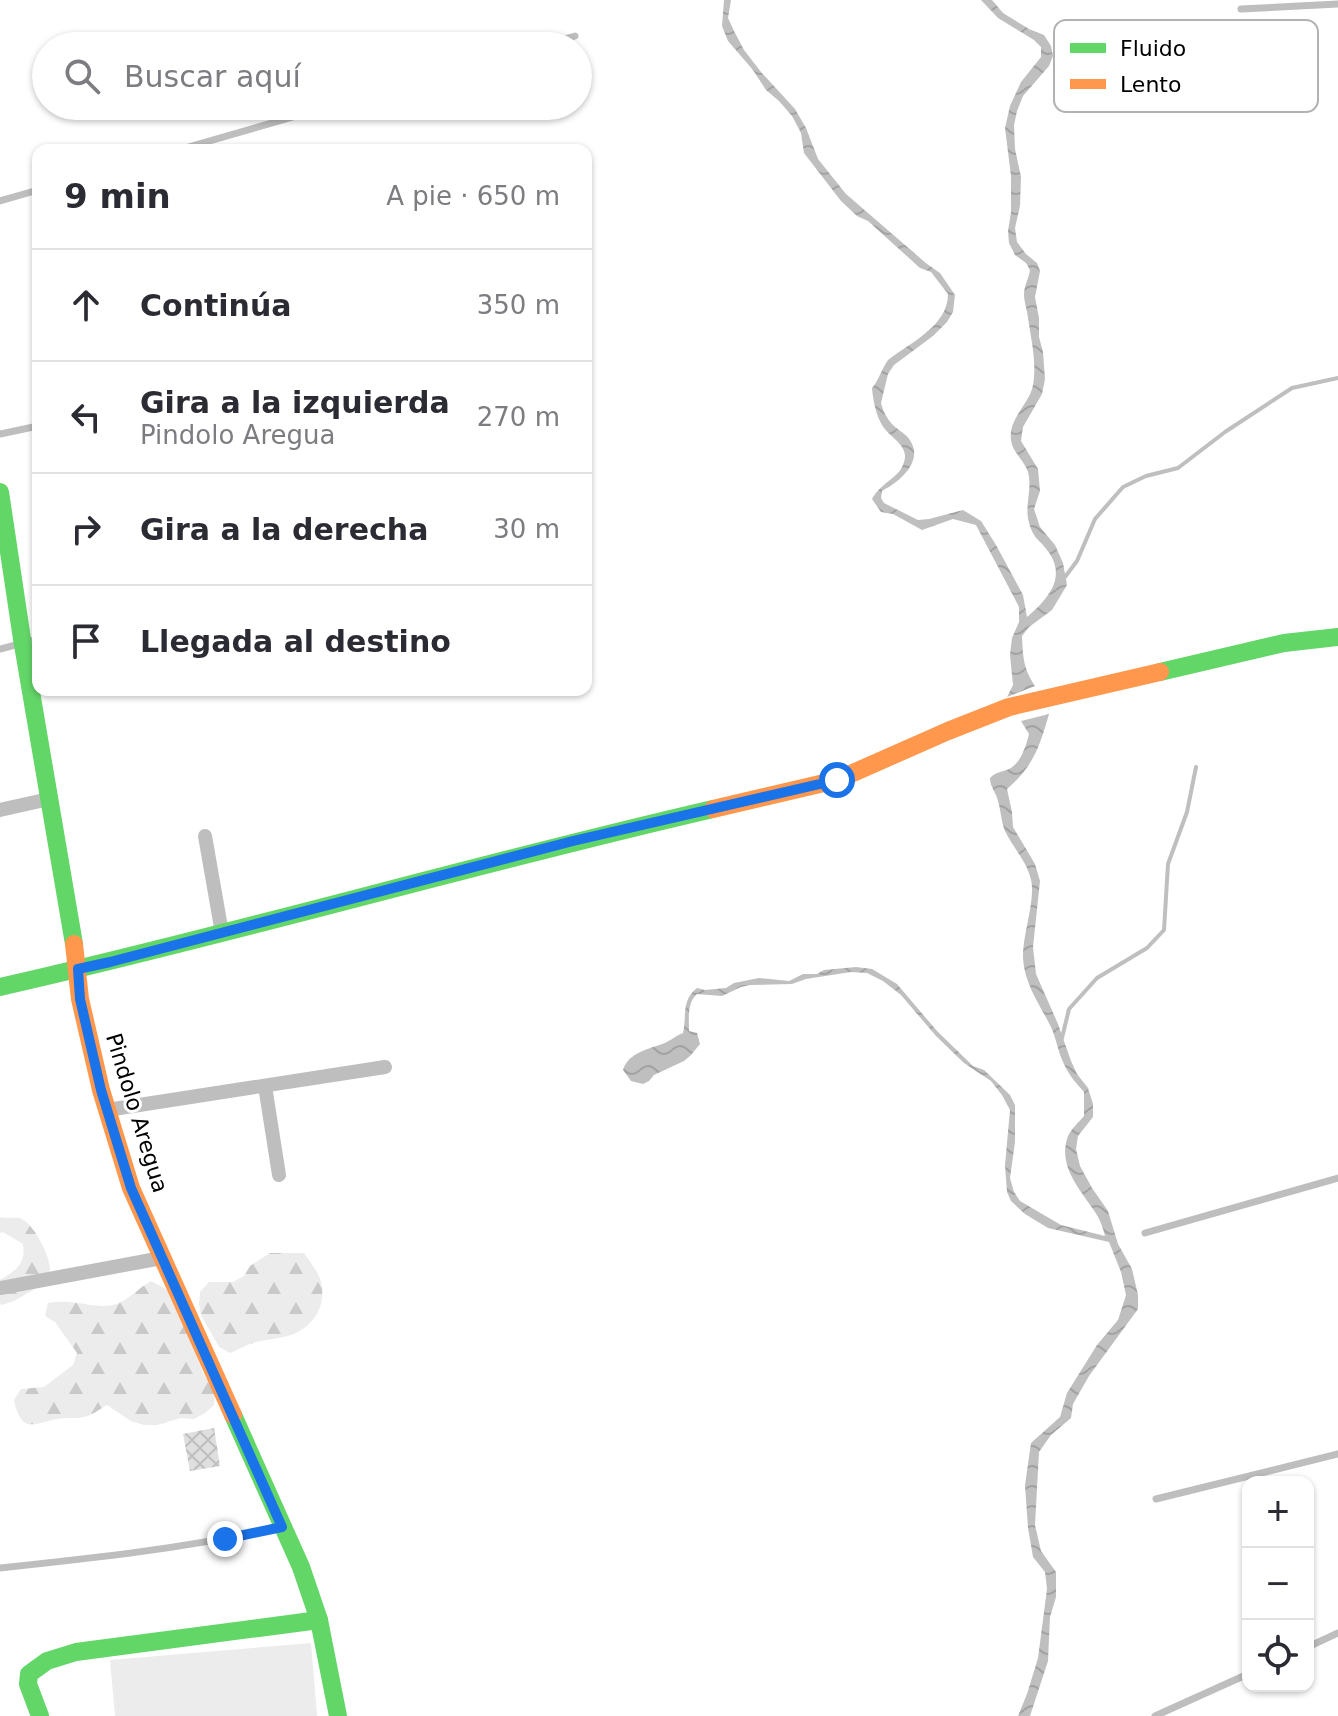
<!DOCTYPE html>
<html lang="es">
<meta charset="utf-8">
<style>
:root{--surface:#fff;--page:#f2f2f3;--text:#2b2b33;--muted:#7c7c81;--line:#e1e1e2}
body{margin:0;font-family:"DejaVu Sans",sans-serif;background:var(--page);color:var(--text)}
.controls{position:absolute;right:24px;bottom:24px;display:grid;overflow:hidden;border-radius:16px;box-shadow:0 2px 6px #0004}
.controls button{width:72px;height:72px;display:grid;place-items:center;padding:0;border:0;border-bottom:2px solid var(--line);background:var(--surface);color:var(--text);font:40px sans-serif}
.stop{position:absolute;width:24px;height:24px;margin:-18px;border:6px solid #1a73e8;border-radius:50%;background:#fff}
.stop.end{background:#1a73e8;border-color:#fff;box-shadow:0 2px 8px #0008}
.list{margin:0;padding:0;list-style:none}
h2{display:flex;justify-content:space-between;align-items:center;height:104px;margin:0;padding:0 32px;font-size:34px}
h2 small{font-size:26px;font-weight:400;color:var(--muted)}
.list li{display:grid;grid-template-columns:52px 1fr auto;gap:24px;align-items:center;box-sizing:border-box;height:112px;padding:0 32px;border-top:2px solid var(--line)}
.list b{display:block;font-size:30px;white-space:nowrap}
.list p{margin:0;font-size:26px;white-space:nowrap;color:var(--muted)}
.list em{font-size:26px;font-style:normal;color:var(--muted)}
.icon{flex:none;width:44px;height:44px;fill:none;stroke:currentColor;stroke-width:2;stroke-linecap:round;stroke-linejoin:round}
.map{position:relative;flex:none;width:1338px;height:1716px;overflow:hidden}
.search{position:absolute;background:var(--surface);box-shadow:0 2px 6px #0004;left:32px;top:32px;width:560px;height:88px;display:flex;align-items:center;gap:20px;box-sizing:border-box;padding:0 28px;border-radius:44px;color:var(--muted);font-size:30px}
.panel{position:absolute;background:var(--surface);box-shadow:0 2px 6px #0004;left:32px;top:144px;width:560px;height:552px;border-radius:16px}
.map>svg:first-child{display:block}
.forest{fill:url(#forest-firs)}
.green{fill:#ececec}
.water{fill:url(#water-waves)}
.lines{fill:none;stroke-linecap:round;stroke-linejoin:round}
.stream{stroke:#bfbfbf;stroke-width:4}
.building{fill:url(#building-cross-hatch)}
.lane{stroke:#bebebe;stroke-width:7}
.street{stroke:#bebebe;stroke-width:14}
.fast{stroke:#63d668;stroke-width:18}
.slow{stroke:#ff974d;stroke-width:18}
.route{stroke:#1a73e8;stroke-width:10}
.labels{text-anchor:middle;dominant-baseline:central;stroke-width:6;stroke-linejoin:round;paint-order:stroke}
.street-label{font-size:22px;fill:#000;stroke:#fff}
.key{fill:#fff;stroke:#b2b2b2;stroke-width:2}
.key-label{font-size:22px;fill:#000}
</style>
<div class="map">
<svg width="1338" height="1716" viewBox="0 0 1338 1716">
<defs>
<pattern id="forest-firs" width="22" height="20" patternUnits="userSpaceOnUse" patternTransform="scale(2)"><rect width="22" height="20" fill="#ececec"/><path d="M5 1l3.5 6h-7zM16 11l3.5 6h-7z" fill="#c9c9c9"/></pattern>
<pattern id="water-waves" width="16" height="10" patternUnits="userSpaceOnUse" patternTransform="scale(2)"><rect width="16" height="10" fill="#bfbfbf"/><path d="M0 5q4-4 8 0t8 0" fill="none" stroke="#a2a2a2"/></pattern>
<pattern id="building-cross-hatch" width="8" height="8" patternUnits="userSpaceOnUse" patternTransform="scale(2)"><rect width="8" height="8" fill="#dfdfdf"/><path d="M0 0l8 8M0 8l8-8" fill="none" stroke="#bebebe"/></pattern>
</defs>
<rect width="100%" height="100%" fill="#fff"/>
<!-- forest -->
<g class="forest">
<path d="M 0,1217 C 7,1219 12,1217 19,1218 C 32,1220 51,1257 50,1270 C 50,1274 48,1278 47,1282 L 14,1301 L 2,1305 L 0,1304 L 0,1280 C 16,1270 26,1265 23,1244 L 3,1232 L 0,1233 Z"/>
<path d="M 270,1253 L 304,1253 C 309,1260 314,1267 318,1274 C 330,1300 316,1326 291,1335 C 279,1339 265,1339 253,1343 C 245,1345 238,1350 230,1353 L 219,1347 L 201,1315 L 199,1304 L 200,1292 L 209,1282 L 233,1282 L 244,1276 L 250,1266 Z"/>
<path d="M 151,1281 L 173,1293 L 203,1373 L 215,1392 L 214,1405 L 205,1413 L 194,1419 L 181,1418 L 157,1425 L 144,1425 L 131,1421 L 107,1405 C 100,1409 91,1416 84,1417 C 75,1419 66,1417 57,1419 C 33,1424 21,1434 14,1400 L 21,1389 L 44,1387 L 73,1365 L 77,1353 L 55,1322 L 45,1316 L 48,1303 C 72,1298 94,1309 113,1305 C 127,1302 138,1288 151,1281 Z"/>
</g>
<!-- green -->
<path class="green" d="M 311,1643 L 317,1716 L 115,1716 L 110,1660 Z"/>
<!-- water -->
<g class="water">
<path d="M 724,0 L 731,0 L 728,18 L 734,31 L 744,50 L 761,72 L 795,109 L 806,128 L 818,159 L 846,194 L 927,264 L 940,273 L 955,295 L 953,312 L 947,322 L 933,336 L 894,365 L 888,374 L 881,403 C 883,411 887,419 893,425 C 899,431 907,434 911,442 C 923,463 898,483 882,491 L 881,498 L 884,503 L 918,520 L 929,519 L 963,510 L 981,521 L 996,545 L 1023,595 L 1027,617 C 1048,599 1068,577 1047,550 C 1040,540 1034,539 1030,526 C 1023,506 1033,491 1028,472 C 1024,460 1012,452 1011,440 C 1008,418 1030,404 1033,385 C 1037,363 1031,339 1028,318 C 1027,309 1024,302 1024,294 C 1024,286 1029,278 1030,270 L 1026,263 L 1015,255 L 1009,243 L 1008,231 L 1011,212 L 1011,176 L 1005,128 L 1010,106 L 1021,82 L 1041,57 L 1041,47 L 1034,40 L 998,18 L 981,0 L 992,0 L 1003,13 L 1029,29 L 1044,35 L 1051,46 L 1053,56 L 1049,66 L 1023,96 L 1017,111 L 1014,125 L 1015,149 L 1021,177 L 1020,206 L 1015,228 L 1017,242 L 1026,254 L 1037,263 L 1040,271 L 1035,297 L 1039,318 L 1039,337 L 1043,352 L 1045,379 L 1042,394 L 1023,427 L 1021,441 L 1038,469 L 1040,491 L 1034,509 L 1040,527 L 1055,545 L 1063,563 L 1067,585 L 1052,610 L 1029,627 L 1022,636 C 1023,657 1023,668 1035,686 L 1007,697 L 1013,685 L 1010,655 L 1012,638 L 1019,622 L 1019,607 L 976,525 L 953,519 L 922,530 L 893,514 L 881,512 L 872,499 C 880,484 897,478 902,467 C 913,446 891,440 882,425 C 876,415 873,400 872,388 C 879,380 881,370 888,360 C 911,342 948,326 948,294 L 931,272 L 920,268 L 868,221 L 857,216 L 841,201 L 804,153 L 801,133 L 792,116 L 779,101 L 766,90 L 753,70 L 728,41 L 722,26 Z"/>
<path d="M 1049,714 C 1040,746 1033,767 1007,789 L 1012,812 L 1013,827 L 1035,864 L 1040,881 L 1033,947 L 1036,974 L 1058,1024 L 1071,1061 L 1077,1074 L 1088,1088 L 1093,1104 L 1093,1117 L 1078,1136 L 1076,1149 L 1080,1166 L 1092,1188 L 1108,1211 L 1118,1244 L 1132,1269 L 1138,1295 L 1138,1309 L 1089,1376 L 1073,1404 L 1071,1418 L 1051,1435 L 1039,1452 L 1035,1525 L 1041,1551 L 1056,1572 L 1056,1597 L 1050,1617 L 1048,1661 L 1030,1716 L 1018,1716 L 1027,1694 L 1038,1658 L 1047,1589 L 1045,1572 L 1033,1557 L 1028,1528 L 1025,1485 L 1031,1443 L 1060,1417 L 1067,1393 L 1097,1345 L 1118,1320 L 1126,1295 L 1121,1272 L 1109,1242 L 1048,1228 L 1025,1214 L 1011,1201 L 1007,1192 L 1005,1165 L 1010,1110 L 1002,1095 L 991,1081 L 964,1063 L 936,1036 L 901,995 L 883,981 L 867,973 L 851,972 L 806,979 L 792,984 L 750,985 L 741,987 L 722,996 L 697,994 C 687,1003 689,1018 689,1031 L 697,1033 L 700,1044 L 691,1055 L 684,1061 L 654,1075 L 649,1081 L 643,1084 L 631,1081 L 623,1070 C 628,1054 645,1050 659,1045 C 668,1043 675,1036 683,1033 C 687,1016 681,1000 697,988 L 705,990 L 726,988 L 734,983 L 759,978 L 789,981 L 803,974 L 817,974 L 824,970 L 856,967 L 872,969 L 897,984 L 937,1031 L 973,1066 L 984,1070 L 1010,1095 L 1015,1105 L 1015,1142 L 1010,1178 L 1014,1192 L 1020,1201 L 1061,1225 L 1105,1236 C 1103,1228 1100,1219 1095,1212 C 1080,1189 1057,1166 1068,1136 C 1071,1129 1079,1122 1084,1116 L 1084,1092 C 1076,1083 1068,1074 1063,1062 C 1058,1051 1056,1038 1051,1027 C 1040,1005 1025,985 1023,959 C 1022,935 1036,900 1031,880 C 1027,861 1013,848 1005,831 C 1001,821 1001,811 998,801 C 996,792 990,787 990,778 C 997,771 1000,773 1009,769 C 1021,763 1026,746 1029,734 L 1021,721 Z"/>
</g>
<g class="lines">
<!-- stream -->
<g class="stream">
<path d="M 1062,581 L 1077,561 L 1095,519 L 1123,487 L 1146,476 L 1178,468 L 1225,432 L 1292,388 L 1338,378"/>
<path d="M 1062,1038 L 1069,1009 L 1097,978 L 1147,948 L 1164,930 L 1168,864 L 1187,812 L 1196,767"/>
</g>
</g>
<!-- building -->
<path class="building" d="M 214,1428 L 220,1466 L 190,1471 L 183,1434 Z"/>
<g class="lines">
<!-- lane -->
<g class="lane">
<path d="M 1241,9 L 1338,4"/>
<path d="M 540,46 L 575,36"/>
<path d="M 178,150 L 331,106"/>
<path d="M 0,201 L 38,190"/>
<path d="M 0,434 L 38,426"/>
<path d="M 0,649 L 38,639"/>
<path d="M 1145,1233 L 1338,1178"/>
<path d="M 1156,1499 L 1338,1454"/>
<path d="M 0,1568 C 94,1558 188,1548 280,1527"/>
<path d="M 1308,1647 L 1338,1633"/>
<path d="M 1155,1716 L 1248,1674"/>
</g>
<!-- street -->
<g class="street">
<path d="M 0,810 L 49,799"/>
<path d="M 205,836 L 222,933"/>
<path d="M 265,1086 L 279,1175"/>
<path d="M 107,1110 L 385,1067"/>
<path d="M 0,1288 L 162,1258"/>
</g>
<!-- fast -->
<g class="fast">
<path d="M 0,492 L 22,639 L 74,944"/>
<path d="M 1160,672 L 1284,643 L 1338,637"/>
<path d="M 0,987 C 239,933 474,864 713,809"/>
<path d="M 233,1415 L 301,1567 L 319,1620 L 338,1716"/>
<path d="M 40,1716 L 28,1684 L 29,1674 L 47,1661 L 76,1652 L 319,1620"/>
</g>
<!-- slow -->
<g class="slow">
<path d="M 713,809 L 837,780 L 948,731 L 1009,707 L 1160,672"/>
<path d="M 74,944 L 80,999 L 101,1090 L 131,1188 L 233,1415"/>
</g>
</g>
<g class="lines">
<!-- route -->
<path class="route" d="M 225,1539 L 282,1527 L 131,1188 L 101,1090 L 80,999 L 78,969 L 110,962 L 573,841 L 837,780"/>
</g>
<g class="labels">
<!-- street labels -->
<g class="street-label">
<text transform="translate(137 1113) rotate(73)">Pindolo Aregua</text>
</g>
</g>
<!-- legend -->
<rect x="1054" y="20" width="264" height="92" rx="12" class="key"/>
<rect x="1070" y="43" width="36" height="10" fill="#63d668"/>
<rect x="1070" y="79" width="36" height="10" fill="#ff974d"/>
<g class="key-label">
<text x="1120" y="56">Fluido</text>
<text x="1120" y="92">Lento</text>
</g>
</svg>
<div class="controls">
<button>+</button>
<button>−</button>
<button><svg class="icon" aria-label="locate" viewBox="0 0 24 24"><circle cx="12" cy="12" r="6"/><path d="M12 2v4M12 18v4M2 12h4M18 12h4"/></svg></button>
</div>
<div class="stop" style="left:837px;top:780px"></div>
<div class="stop end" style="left:225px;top:1539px"></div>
<div class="search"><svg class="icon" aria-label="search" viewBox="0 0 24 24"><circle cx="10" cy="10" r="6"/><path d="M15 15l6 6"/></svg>Buscar aquí</div>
<section class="panel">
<h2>9 min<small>A pie · 650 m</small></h2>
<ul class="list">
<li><svg class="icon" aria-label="ahead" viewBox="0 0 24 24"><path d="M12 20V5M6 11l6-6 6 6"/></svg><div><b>Continúa</b></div><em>350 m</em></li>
<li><svg class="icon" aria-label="left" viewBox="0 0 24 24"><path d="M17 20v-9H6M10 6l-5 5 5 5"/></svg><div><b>Gira a la izquierda</b><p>Pindolo Aregua</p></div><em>270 m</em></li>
<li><svg class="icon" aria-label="right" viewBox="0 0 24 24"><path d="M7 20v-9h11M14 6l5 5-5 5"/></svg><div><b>Gira a la derecha</b></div><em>30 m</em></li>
<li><svg class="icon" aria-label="arrive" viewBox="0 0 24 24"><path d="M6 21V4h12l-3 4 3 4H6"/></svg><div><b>Llegada al destino</b></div></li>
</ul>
</section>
</div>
